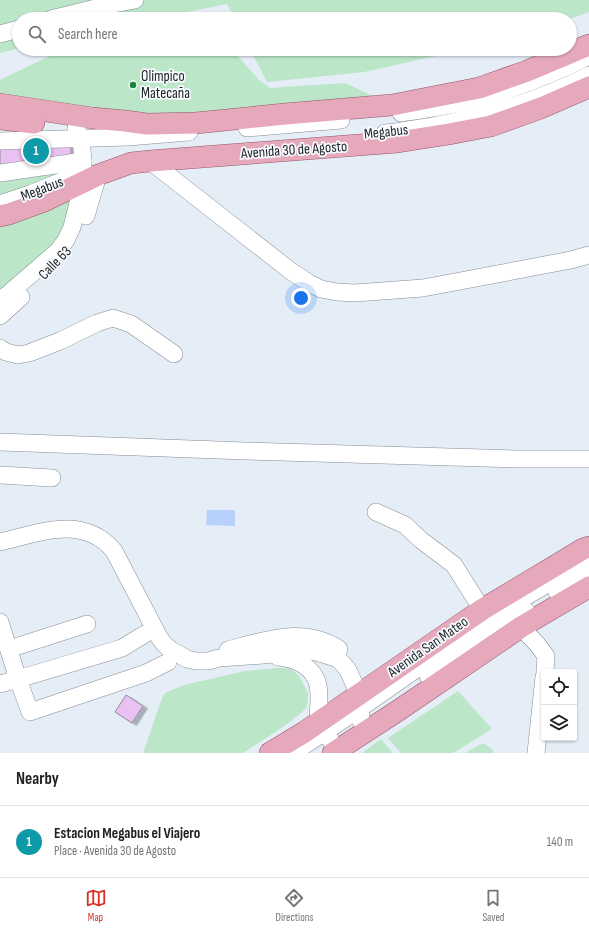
<!DOCTYPE html>
<meta charset="utf-8">
<style>
:root{--surface:#fff;--page:#f6f6f6;--text:#202124;--muted:#757577;--line:#e0e0e0;--accent:#d93025}
body{margin:0;font-family:"Sofia Sans Condensed",sans-serif;background:var(--page);color:var(--text)}
.controls{position:absolute;right:12px;bottom:12px;display:grid;overflow:hidden;border-radius:4px;box-shadow:0 1px 3px #0004}
.controls button{width:36px;height:36px;display:grid;place-items:center;padding:0;border:0;border-bottom:1px solid var(--line);background:var(--surface);color:var(--text);font:20px sans-serif}
.you{position:absolute;left:301px;top:298px;width:14px;height:14px;margin:-10px;border:3px solid #fff;border-radius:50%;background:#1a73e8;box-shadow:0 0 0 6px #1a73e833}
.badge{display:grid;place-items:center;width:26px;height:26px;border-radius:50%;background:var(--accent);color:#fff;font-size:13px;font-weight:700}
.pin{position:absolute;translate:-50% -50%;border:2px solid #fff;box-shadow:0 1px 4px #0006}
.list{margin:0;padding:0;list-style:none}
h2{display:flex;justify-content:space-between;align-items:center;height:52px;margin:0;padding:0 16px;font-size:17px}
h2 small{font-size:13px;font-weight:400;color:var(--muted)}
.list li{display:grid;grid-template-columns:26px 1fr auto;gap:12px;align-items:center;box-sizing:border-box;height:72px;padding:0 16px;border-top:1px solid var(--line)}
.list b{display:block;font-size:15px;white-space:nowrap}
.list p{margin:0;font-size:13px;white-space:nowrap;color:var(--muted)}
.list em{font-size:13px;font-style:normal;color:var(--muted)}
.icon{flex:none;width:22px;height:22px;fill:none;stroke:currentColor;stroke-width:2;stroke-linecap:round;stroke-linejoin:round}
.map{position:relative;flex:none;width:589px;height:753px;overflow:hidden}
.search{position:absolute;background:var(--surface);box-shadow:0 1px 3px #0004;left:12px;right:12px;top:12px;height:44px;display:flex;align-items:center;gap:10px;box-sizing:border-box;padding:0 14px;border-radius:22px;color:var(--muted);font-size:15px}
.sheet{height:124px;background:var(--surface)}
nav{display:flex;justify-content:space-around;align-items:center;box-sizing:border-box;height:56px;border-top:1px solid var(--line);background:var(--surface);font-size:11px;color:var(--muted)}
nav a{display:grid;justify-items:center;gap:2px}
nav .on{color:var(--accent)}
.map>svg:first-child{display:block}
.green{fill:#bbe6c7}
.water{fill:#b8d1fa}
.building{fill:#e9c1f2;stroke:#928b94;filter:url(#shadow)}
.lines{fill:none;stroke-linecap:round;stroke-linejoin:round}
.minor-casing{stroke:#868d96;stroke-width:18}
.major-casing{stroke:#955468;stroke-width:22}
.minor{stroke:#fff;stroke-width:17}
.major{stroke:#e6a9bb;stroke-width:21}
.poi-dot{fill:#19863d;stroke:#f7fafe;stroke-width:1.5}
.labels{text-anchor:middle;dominant-baseline:central;stroke-width:3.5;stroke-linejoin:round;paint-order:stroke}
.poi-label{font-size:15px;fill:#1e2124;stroke:#f7fafe;text-anchor:start}
.street-label{font-size:15px;fill:#1e2124;stroke:#f7fafe}
</style>
<div class="map">
<svg width="589" height="753" viewBox="0 0 589 753">
<defs>
<filter id="shadow"><feDropShadow dx="4.5" dy="2.5" stdDeviation="0" flood-color="#0004"/></filter>
</defs>
<rect width="100%" height="100%" fill="#e5edf7"/>
<!-- green -->
<g class="green">
<path d="M 0,0 L 589,0 L 589,12 L 570,19 L 235,19 L 227,4 L 152,19 L 19,19 L 19,48 L 0,53 Z"/>
<path d="M 64,49 L 232,49 L 259,80 L 270,88 L 345,83 L 392,105 L 196,123 L 0,104 L 0,80 Z"/>
<path d="M 250,49 L 468,49 L 364,72 L 267,82 Z"/>
<path d="M 83,161 L 0,204 L 0,173 Z"/>
<path d="M 83,183 L 72,227 L 0,301 L 0,216 Z"/>
<path d="M 277,668 L 290,668 L 299,676 L 308,693 L 307,707 L 300,714 L 283,727 L 243,753 L 143,753 L 161,701 L 165,693 L 184,685 L 245,671 Z"/>
<path d="M 458,691 L 492,729 L 453,753 L 401,753 L 388,738 Z"/>
<path d="M 381,739 L 393,753 L 362,753 Z"/>
<path d="M 483,743 L 493,750 L 493,753 L 465,753 Z"/>
</g>
<!-- water -->
<path class="water" d="M 207,510 L 235,510 L 235,526 L 206,525 Z"/>
<!-- building -->
<g class="building">
<path d="M 71,143 L 71,158 L 0,165 L 0,144 Z"/>
<path d="M 126,695 L 143,706 L 132,723 L 115,712 Z"/>
</g>
<g class="lines">
<!-- minor casing -->
<g class="minor-casing">
<g id="minor">
<path d="M 51,19 L 108,5 L 135,0"/>
<path d="M 0,34 L 19,29"/>
<path d="M 401,113 C 428,109 456,105 483,98 C 519,87 555,74 589,56"/>
<path d="M 247,128 L 341,120"/>
<path d="M 385,133 C 399,132 413,129 427,127 C 483,117 538,101 589,75"/>
<path d="M 0,141 L 128,137 L 189,132"/>
<path d="M 150,161 L 292,272 L 309,283 L 321,289 L 337,292 L 355,293 L 423,288 L 571,260 L 589,255"/>
<path d="M 0,173 L 83,161"/>
<path d="M 0,204 L 30,194 L 77,175"/>
<path d="M 86,216 L 98,175"/>
<path d="M 0,301 L 58,251 L 66,240 L 72,227 L 83,183 L 83,161 L 81,139 L 76,128"/>
<path d="M 0,316 L 21,297"/>
<path d="M 0,348 L 6,352 L 18,355 L 29,353 L 60,341 L 97,323 L 113,318 L 131,324 L 174,354"/>
<path d="M 0,442 L 246,451 L 518,459 L 589,459"/>
<path d="M 0,475 L 52,478"/>
<path d="M 376,512 L 405,525 L 421,540 L 454,565 L 476,600 L 483,609"/>
<path d="M 0,542 C 39,533 83,514 114,551 L 159,637 L 164,644 L 171,650 L 187,659 L 196,661 L 208,661 L 219,658 L 263,655 L 299,651 L 316,652 L 329,656 L 338,659 L 343,664 L 348,670 L 359,695 L 361,721"/>
<path d="M 557,592 L 589,573"/>
<path d="M 0,622 L 18,679 L 0,684"/>
<path d="M 521,627 L 537,644 L 546,656 L 545,672"/>
<path d="M 145,634 L 122,648 L 18,679 L 30,712 L 146,673 L 168,662"/>
<path d="M 9,649 L 87,624"/>
<path d="M 228,650 C 265,640 304,626 339,649"/>
<path d="M 278,657 C 295,658 314,667 318,685 C 319,690 319,696 319,701 C 319,707 317,718 319,723 C 321,728 328,736 331,741"/>
<path d="M 428,676 L 508,621 L 526,611"/>
<path d="M 292,753 C 362,710 426,660 495,615 C 526,596 558,578 589,560"/>
<path d="M 536,753 L 544,677"/>
</g>
</g>
<!-- major casing -->
<g class="major-casing">
<g id="major">
<path d="M 0,104 L 92,118 L 125,121 L 147,124 L 196,123 L 285,114 L 392,105 L 479,88 L 527,71 L 565,55 L 589,45"/>
<path d="M 0,119 L 34,123"/>
<path d="M 0,216 L 9,214 L 42,202 L 98,175 L 131,163 L 150,161 L 398,142 L 449,134 L 491,126 L 541,108 L 589,87"/>
<path d="M 270,753 L 303,733 L 483,609 L 583,549 L 589,547"/>
<path d="M 333,753 L 399,710 L 521,627 L 589,587"/>
</g>
</g>
<!-- minor -->
<use href="#minor" class="minor"/>
<!-- major -->
<use href="#major" class="major"/>
</g>
<!-- markers -->
<circle class="poi-dot" cx="133" cy="85" r="4"/>
<g class="labels">
<!-- poi labels -->
<g class="poi-label">
<text x="141" y="76">Olímpico<tspan x="141" dy="17">Matecaña</tspan></text>
</g>
<!-- street labels -->
<g class="street-label">
<text transform="translate(386 132) rotate(-6)">Megabus</text>
<text transform="translate(294 150) rotate(-4)">Avenida 30 de Agosto</text>
<text transform="translate(42 189) rotate(-21)">Megabus</text>
<text transform="translate(55 263) rotate(-46)">Calle 63</text>
<text transform="translate(428 647) rotate(-35)">Avenida San Mateo</text>
</g>
</g>
</svg>
<div class="controls">
<button><svg class="icon" aria-label="locate" viewBox="0 0 24 24"><circle cx="12" cy="12" r="6"/><path d="M12 2v4M12 18v4M2 12h4M18 12h4"/></svg></button>
<button><svg class="icon" aria-label="layers" viewBox="0 0 24 24"><path d="M12 4l9 5-9 5-9-5zM3 14l9 5 9-5"/></svg></button>
</div>
<div class="you"></div>
<div class="pin badge" style="left:36px;top:151px;background:#0f9aa8">1</div>
<div class="search"><svg class="icon" aria-label="search" viewBox="0 0 24 24"><circle cx="10" cy="10" r="6"/><path d="M15 15l6 6"/></svg>Search here</div>
</div>
<section class="sheet">
<h2>Nearby<small></small></h2>
<ul class="list">
<li><span class="badge" style="background:#0f9aa8">1</span><div><b>Estacion Megabus el Viajero</b><p>Place · Avenida 30 de Agosto</p></div><em>140 m</em></li>
</ul>
</section>
<nav>
<a class="on"><svg class="icon" aria-label="map" viewBox="0 0 24 24"><path d="M3 6l6-2 6 2 6-2v14l-6 2-6-2-6 2zM9 4v14M15 6v14"/></svg>Map</a>
<a><svg class="icon" aria-label="directions" viewBox="0 0 24 24"><path d="M12 3l9 9-9 9-9-9zM9 14v-3h6M13 9l2 2-2 2"/></svg>Directions</a>
<a><svg class="icon" aria-label="saved" viewBox="0 0 24 24"><path d="M7 4h10v16l-5-4-5 4z"/></svg>Saved</a>
</nav>
